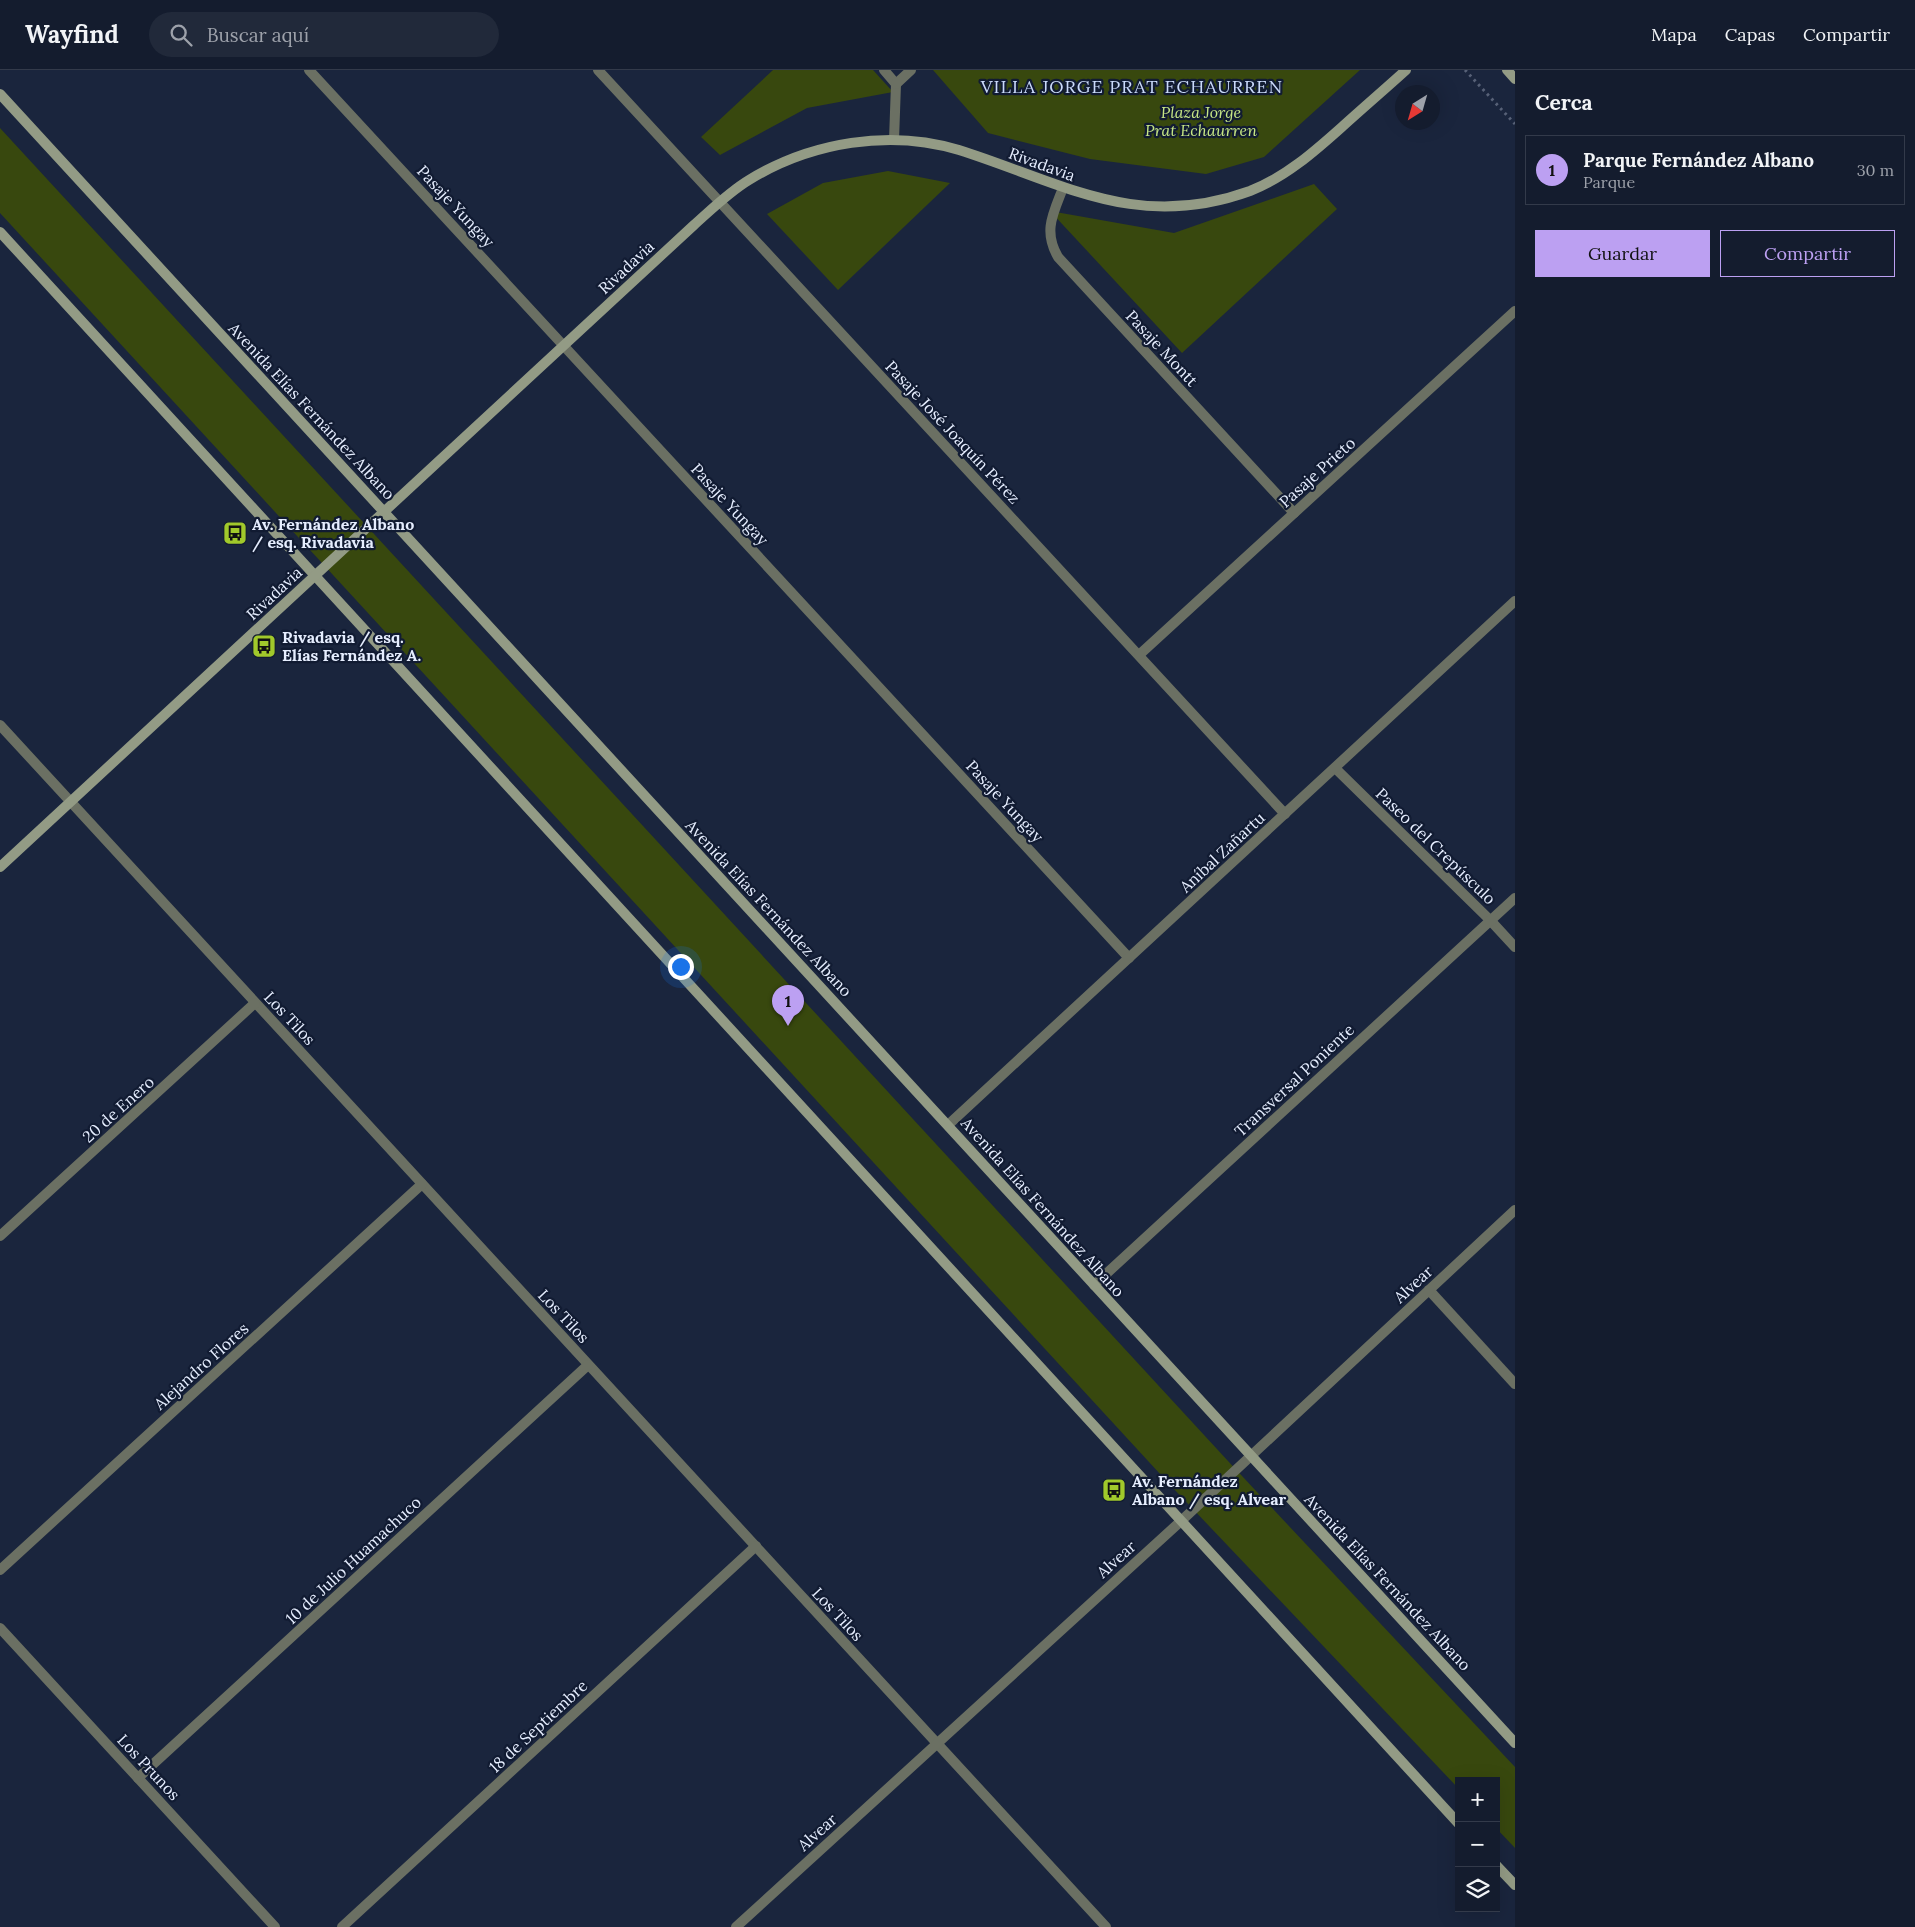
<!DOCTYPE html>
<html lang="es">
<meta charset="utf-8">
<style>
:root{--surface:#141c2e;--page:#21293a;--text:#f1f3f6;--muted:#9da1aa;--line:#333a4a;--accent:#bca0f2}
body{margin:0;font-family:Lora,serif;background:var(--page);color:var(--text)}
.controls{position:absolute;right:15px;bottom:15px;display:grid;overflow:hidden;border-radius:0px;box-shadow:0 5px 20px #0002}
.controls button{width:45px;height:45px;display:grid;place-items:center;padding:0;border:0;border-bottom:1px solid var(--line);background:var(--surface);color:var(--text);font:25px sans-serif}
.compass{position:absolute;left:1395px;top:15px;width:45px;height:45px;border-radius:50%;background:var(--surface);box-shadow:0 5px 20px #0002;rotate:217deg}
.you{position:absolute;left:680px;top:896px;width:18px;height:18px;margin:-12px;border:4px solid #fff;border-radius:50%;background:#1a73e8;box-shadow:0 0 0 8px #1a73e833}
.badge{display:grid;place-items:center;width:32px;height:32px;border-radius:50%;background:var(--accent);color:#111;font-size:16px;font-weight:700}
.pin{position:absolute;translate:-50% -41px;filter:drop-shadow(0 1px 2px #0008)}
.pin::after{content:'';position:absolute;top:26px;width:18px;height:15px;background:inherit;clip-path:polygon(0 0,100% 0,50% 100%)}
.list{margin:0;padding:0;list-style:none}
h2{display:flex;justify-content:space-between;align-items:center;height:65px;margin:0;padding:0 20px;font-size:21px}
h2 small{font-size:16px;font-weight:400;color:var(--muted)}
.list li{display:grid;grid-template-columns:32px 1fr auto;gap:15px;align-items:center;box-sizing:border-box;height:70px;margin:0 10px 10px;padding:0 10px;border:1px solid var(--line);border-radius:0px}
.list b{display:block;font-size:19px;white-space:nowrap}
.list p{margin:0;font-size:16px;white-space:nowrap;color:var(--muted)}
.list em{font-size:16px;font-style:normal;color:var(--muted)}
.actions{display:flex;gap:10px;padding:15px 20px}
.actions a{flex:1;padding:11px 0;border:1px solid var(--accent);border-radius:0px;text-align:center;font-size:18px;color:var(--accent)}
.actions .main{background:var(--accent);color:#111}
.icon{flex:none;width:28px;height:28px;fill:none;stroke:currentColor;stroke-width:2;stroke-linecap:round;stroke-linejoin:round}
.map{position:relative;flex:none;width:1515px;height:1857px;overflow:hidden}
header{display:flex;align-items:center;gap:30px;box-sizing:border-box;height:70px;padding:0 25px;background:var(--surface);border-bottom:1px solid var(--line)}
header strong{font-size:24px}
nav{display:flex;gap:28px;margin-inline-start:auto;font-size:18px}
.search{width:350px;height:45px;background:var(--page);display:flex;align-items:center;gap:12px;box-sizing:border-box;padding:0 18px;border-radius:28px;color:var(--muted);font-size:19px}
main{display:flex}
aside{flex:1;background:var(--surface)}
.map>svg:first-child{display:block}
.green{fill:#38480e}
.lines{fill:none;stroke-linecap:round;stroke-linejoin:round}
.path{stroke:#576177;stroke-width:3;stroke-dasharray:2.5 4;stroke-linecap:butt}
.street{stroke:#6b7063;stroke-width:10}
.secondary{stroke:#939b85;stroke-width:10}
.labels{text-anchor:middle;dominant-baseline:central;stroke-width:4.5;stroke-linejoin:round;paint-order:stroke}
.park-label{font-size:16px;font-style:italic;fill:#c7e785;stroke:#111b32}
.street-label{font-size:16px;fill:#e6eeff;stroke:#111b32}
.poi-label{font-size:16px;font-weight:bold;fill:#e6eeff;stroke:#111b32;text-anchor:start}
.neighbourhood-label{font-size:18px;letter-spacing:1px;fill:#cadafa;stroke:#111b32}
</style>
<header>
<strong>Wayfind</strong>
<div class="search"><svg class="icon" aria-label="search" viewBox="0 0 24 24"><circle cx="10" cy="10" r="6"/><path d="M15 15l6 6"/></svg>Buscar aquí</div>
<nav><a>Mapa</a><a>Capas</a><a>Compartir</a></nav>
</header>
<main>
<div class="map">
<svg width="1515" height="1857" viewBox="0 0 1515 1857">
<rect width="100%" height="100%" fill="#1a253d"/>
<!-- green -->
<g class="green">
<path d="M 773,0 L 873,0 L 893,22 L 807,38 L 720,85 L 701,67 Z"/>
<path d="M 933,0 L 1360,0 L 1264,87 L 1206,104 L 1090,89 L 988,63 Z"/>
<path d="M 0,58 L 1228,1391 L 1515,1697 L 1515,1778 L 1496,1758 L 1496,1711 L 1459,1711 L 1459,1719 L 1172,1417 L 0,143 Z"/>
<path d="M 888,101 L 950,113 L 838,220 L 767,144 L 823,113 Z"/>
<path d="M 1314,114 L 1337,139 L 1182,283 L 1050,141 L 1174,163 Z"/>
</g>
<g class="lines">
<!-- path -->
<path class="path" d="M 1465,0 L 1515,54"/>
<!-- street -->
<g class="street">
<path d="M 309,0 L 1129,888"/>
<path d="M 598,0 L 1285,744"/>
<path d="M 884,0 L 896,14 L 894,70"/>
<path d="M 896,14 L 911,0"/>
<path d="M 1063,118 C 1053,144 1043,161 1058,187 L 1294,443"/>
<path d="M 1139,585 L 1515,241"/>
<path d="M 0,655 L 1106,1857"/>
<path d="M 1335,698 L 1490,850 L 1515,877"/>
<path d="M 948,1055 L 1515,531"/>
<path d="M 0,1166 L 255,933"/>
<path d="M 1094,1215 L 1515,828"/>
<path d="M 1429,1220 L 1515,1314"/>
<path d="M 0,1500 L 422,1114"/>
<path d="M 0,1558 L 275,1857"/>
<path d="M 138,1708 L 588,1295"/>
<path d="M 342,1857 L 756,1476"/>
<path d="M 736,1857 L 1181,1451 L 1515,1140"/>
</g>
<!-- secondary -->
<g class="secondary">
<path d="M 1507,0 L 1515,9"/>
<path d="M 0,24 L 1515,1673"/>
<path d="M 0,162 L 1459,1754"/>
<path d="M 0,797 L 694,155 C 712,139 729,122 749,110 C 811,72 890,59 959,80 C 1063,113 1137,162 1250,121 C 1286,107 1315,81 1343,56 C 1364,37 1385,19 1406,0"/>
<path d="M 1496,1795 L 1515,1815"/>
</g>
</g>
<!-- icons -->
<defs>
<g id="bus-square" transform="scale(1.25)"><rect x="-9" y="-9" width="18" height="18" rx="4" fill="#a1c92b" stroke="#111b32"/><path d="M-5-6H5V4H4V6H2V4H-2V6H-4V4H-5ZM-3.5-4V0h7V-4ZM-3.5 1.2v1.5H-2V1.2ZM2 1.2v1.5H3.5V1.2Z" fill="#111"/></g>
</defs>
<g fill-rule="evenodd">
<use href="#bus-square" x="235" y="463"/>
<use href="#bus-square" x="264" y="576"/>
<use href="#bus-square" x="1114" y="1420"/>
</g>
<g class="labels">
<!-- park labels -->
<g class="park-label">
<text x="1201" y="42">Plaza Jorge<tspan x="1201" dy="18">Prat Echaurren</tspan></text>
</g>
<!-- street labels -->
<g class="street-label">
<text transform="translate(1042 94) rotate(20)">Rivadavia</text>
<text transform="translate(456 136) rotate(47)">Pasaje Yungay</text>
<text transform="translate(626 197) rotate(-43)">Rivadavia</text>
<text transform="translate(1162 278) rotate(47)">Pasaje Montt</text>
<text transform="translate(312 341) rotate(47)">Avenida Elías Fernández Albano</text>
<text transform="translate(953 362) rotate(47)">Pasaje José Joaquín Pérez</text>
<text transform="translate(1317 402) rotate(-42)">Pasaje Prieto</text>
<text transform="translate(730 434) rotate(47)">Pasaje Yungay</text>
<text transform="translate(274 523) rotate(-43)">Rivadavia</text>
<text transform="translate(1005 731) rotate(47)">Pasaje Yungay</text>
<text transform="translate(1436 776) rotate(44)">Paseo del Crepúsculo</text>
<text transform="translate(1222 782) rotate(-43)">Aníbal Zañartu</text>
<text transform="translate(769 838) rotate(47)">Avenida Elías Fernández Albano</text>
<text transform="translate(290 948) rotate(47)">Los Tilos</text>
<text transform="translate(1294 1010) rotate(-43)">Transversal Poniente</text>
<text transform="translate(118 1039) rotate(-42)">20 de Enero</text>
<text transform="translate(1043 1137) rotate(48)">Avenida Elías Fernández Albano</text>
<text transform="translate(1413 1214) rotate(-43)">Alvear</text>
<text transform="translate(564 1246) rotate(47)">Los Tilos</text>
<text transform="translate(201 1296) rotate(-42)">Alejandro Flores</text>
<text transform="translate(1116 1489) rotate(-42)">Alvear</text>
<text transform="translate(353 1490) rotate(-43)">10 de Julio Huamachuco</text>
<text transform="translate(1388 1512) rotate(47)">Avenida Elías Fernández Albano</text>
<text transform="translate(838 1544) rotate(47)">Los Tilos</text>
<text transform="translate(538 1656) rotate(-43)">18 de Septiembre</text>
<text transform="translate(149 1697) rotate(47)">Los Prunos</text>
<text transform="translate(817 1762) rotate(-42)">Alvear</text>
</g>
<!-- poi labels -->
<g class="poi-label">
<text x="252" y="454">Av. Fernández Albano<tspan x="252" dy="18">/ esq. Rivadavia</tspan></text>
<text x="282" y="567">Rivadavia / esq.<tspan x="282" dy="18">Elías Fernández A.</tspan></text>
<text x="1132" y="1411">Av. Fernández<tspan x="1132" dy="18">Albano / esq. Alvear</tspan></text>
</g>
<!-- neighbourhood labels -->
<g class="neighbourhood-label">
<text x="1132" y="16">VILLA JORGE PRAT ECHAURREN</text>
</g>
</g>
</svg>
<div class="controls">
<button>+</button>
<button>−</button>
<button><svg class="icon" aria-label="layers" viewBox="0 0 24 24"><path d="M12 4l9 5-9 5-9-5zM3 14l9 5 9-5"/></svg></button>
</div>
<svg class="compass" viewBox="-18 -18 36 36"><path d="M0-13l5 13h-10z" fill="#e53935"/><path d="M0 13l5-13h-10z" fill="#9da1aa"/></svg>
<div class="you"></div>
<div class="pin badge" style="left:788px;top:956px">1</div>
</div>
<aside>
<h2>Cerca<small></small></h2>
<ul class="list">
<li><span class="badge">1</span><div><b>Parque Fernández Albano</b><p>Parque</p></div><em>30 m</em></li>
</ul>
<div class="actions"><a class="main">Guardar</a><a>Compartir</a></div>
</aside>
</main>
